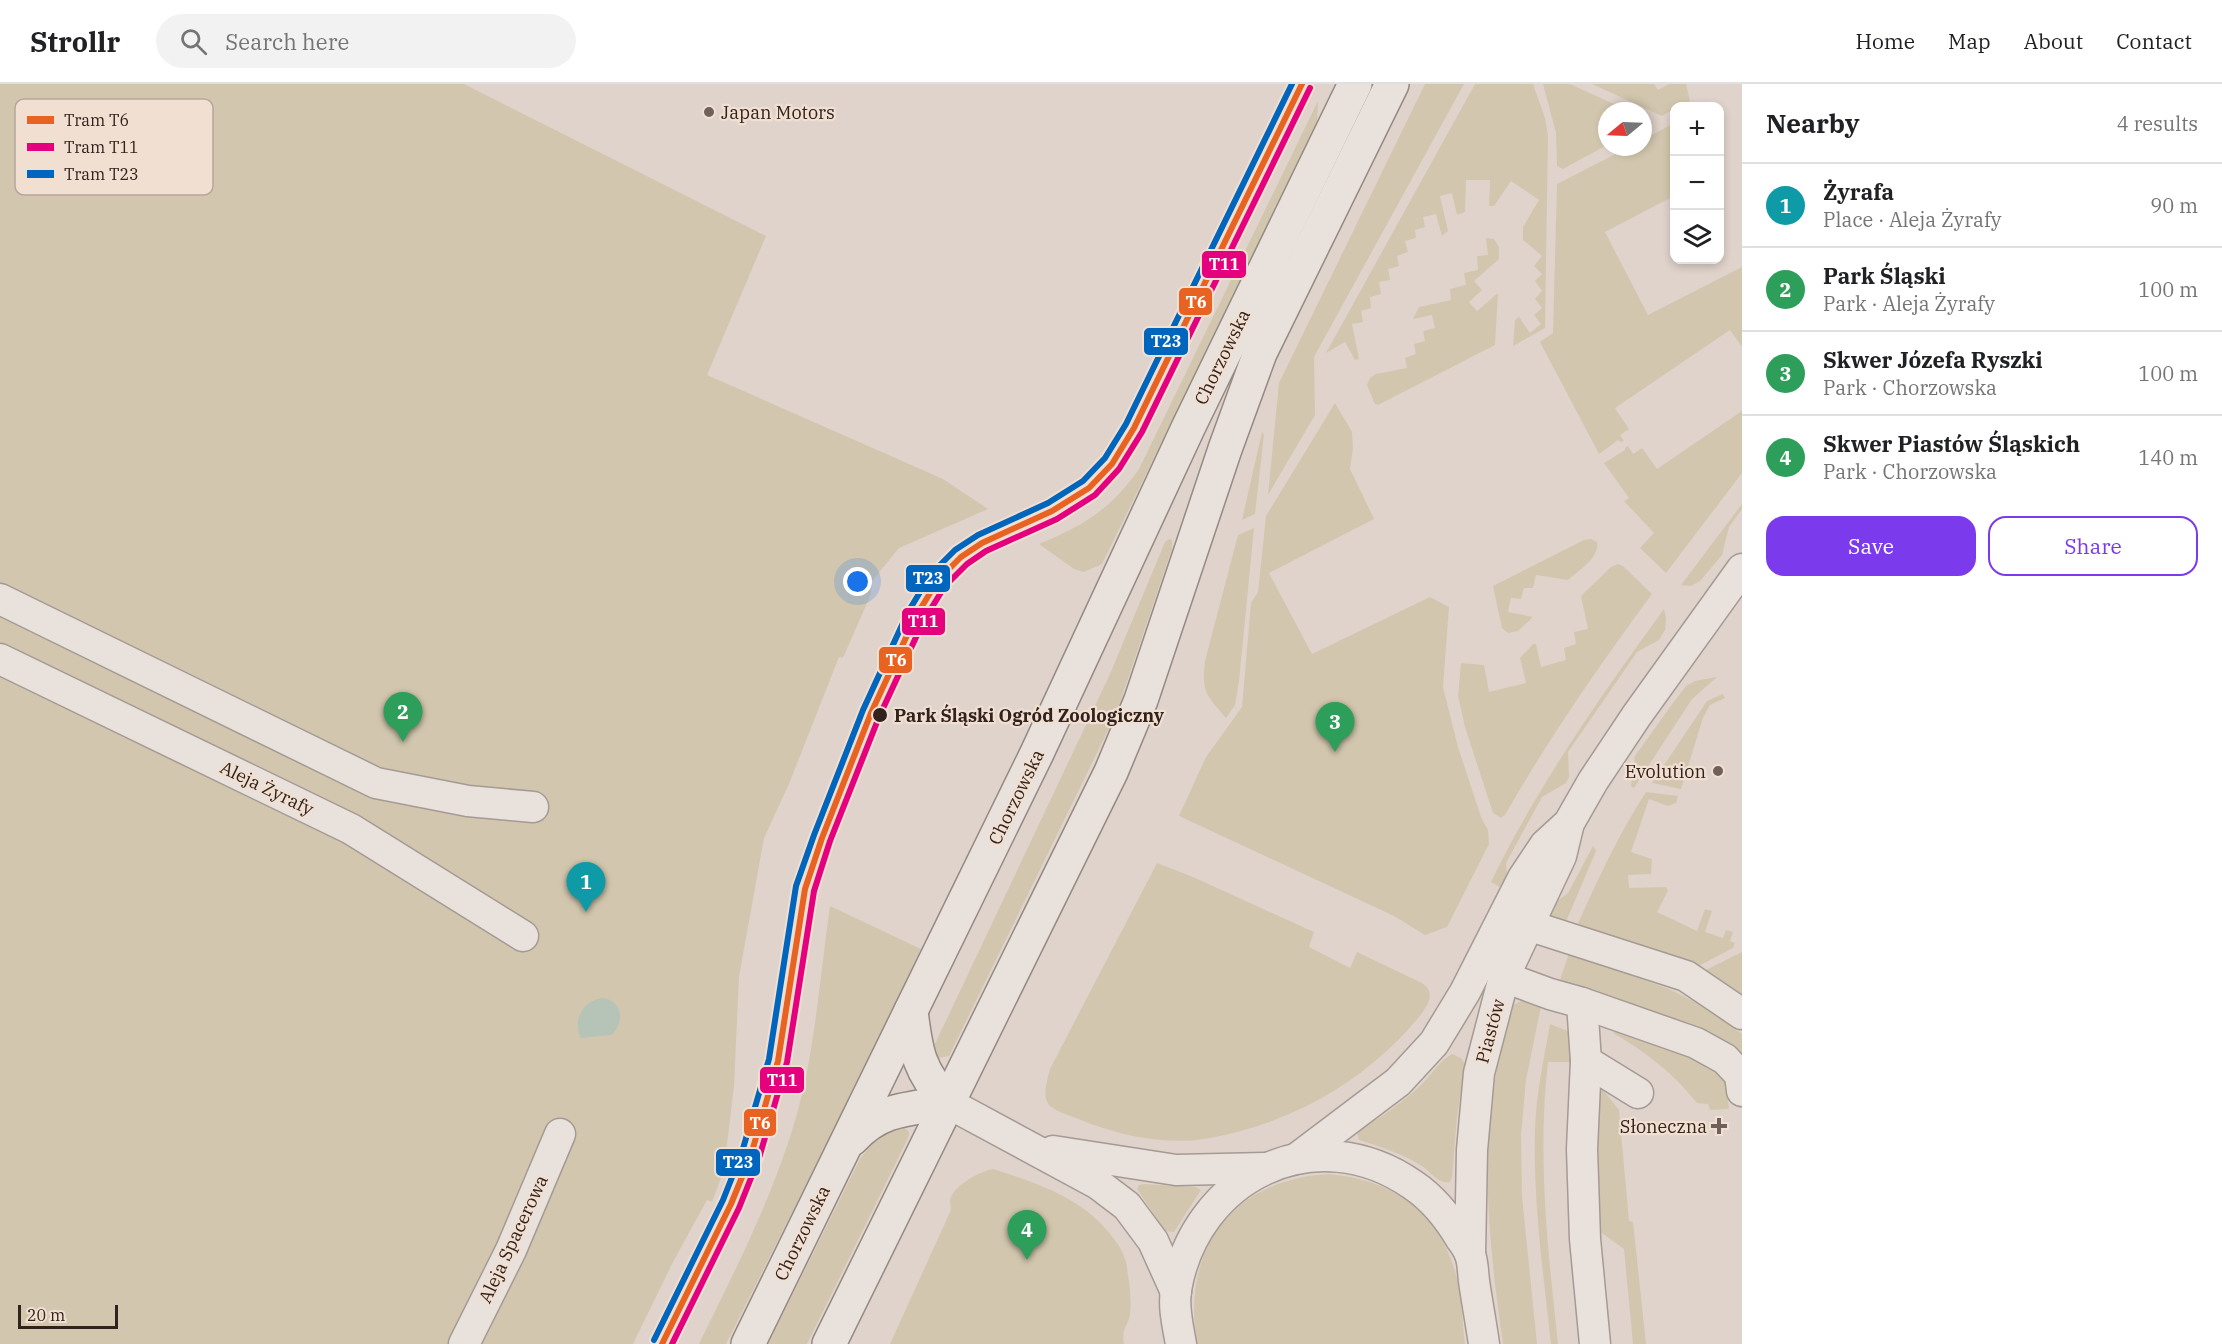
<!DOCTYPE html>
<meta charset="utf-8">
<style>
:root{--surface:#fff;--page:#f2f2f2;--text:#202124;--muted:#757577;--line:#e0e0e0;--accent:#7c3aed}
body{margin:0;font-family:"IBM Plex Serif",serif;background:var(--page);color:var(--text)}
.controls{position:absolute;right:18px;top:18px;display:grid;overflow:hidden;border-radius:12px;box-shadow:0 3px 9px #0003}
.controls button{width:54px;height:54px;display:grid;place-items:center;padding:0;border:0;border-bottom:2px solid var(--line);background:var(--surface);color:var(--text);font:30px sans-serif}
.compass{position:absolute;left:1598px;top:18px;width:54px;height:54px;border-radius:50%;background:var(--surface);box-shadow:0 3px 9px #0003;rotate:251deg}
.scale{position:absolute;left:18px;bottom:15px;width:100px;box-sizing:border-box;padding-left:6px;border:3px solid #32221e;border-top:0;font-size:16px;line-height:21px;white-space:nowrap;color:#32221e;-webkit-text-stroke:4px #f1dfd1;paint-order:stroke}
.you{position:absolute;left:858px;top:498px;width:21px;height:21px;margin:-15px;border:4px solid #fff;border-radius:50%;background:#1a73e8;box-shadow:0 0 0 9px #1a73e833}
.badge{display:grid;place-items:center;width:39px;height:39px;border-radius:50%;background:var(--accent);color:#fff;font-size:20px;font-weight:700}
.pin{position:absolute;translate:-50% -50px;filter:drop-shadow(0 2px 3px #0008)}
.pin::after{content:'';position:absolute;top:32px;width:21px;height:18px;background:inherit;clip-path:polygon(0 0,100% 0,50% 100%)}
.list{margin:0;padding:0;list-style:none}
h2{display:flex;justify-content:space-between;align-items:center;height:78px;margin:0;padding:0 24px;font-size:26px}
h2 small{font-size:20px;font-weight:400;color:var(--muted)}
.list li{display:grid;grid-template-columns:39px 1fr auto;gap:18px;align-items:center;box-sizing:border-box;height:84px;padding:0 24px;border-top:2px solid var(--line)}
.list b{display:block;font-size:22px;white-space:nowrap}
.list p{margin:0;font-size:20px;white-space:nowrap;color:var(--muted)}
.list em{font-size:20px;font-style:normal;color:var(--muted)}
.actions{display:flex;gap:12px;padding:18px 24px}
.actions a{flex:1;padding:14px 0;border:2px solid var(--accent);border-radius:18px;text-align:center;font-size:21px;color:var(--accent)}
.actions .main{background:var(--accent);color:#fff}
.icon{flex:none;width:33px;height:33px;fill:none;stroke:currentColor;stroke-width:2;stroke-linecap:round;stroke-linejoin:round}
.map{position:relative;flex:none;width:1742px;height:1260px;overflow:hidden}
header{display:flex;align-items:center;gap:36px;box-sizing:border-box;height:84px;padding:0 30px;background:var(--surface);border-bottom:2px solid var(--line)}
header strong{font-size:28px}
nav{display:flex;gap:33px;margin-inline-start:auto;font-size:21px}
.search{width:420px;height:54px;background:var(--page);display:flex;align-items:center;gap:15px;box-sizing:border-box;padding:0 21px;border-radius:33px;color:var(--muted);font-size:22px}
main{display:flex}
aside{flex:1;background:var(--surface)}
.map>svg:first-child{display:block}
.green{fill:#d2c7ae}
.water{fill:#b6c3b7}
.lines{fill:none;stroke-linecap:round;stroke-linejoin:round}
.street-casing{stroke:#a59a94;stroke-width:33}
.secondary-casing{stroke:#958984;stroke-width:36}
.street{stroke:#e8e1dc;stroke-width:30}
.secondary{stroke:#e8e1dc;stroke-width:33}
.tram-1-casing{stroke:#f1dfd1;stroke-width:10}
.tram-2-casing{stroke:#f1dfd1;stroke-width:10}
.tram-3-casing{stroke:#f1dfd1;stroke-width:10}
.tram-1{stroke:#e86222;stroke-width:6}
.tram-2{stroke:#e5007d;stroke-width:6}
.tram-3{stroke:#0065bd;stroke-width:6}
.poi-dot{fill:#6f605b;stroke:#f1dfd1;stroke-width:2}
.stop-dot{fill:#32221e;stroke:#f1dfd1;stroke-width:2}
.labels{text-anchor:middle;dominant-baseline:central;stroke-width:4.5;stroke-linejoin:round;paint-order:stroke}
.poi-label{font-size:18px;fill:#32221e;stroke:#f1dfd1;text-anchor:end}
.street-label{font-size:18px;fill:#32221e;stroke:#f1dfd1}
.stop-label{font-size:18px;font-weight:bold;fill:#32221e;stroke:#f1dfd1;text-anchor:start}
.key{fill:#f1dfd1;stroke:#b8a69b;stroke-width:1.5}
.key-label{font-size:16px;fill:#32221e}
.line-badge{stroke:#f1dfd1;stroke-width:2}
.badge-label{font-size:16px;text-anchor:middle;font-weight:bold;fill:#fff}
</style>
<header>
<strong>Strollr</strong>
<div class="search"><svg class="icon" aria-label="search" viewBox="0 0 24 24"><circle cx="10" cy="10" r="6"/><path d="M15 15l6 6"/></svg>Search here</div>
<nav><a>Home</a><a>Map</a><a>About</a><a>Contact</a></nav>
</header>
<main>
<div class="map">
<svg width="1742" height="1260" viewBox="0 0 1742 1260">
<rect width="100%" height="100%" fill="#e0d3cb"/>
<!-- green -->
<g class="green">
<path d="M 0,0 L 464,0 L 766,152 L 707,291 L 943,395 L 988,425 L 899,464 L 872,497 L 871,510 L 843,574 L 839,573 L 789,700 L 764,754 L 739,893 L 734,1002 L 724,1086 L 712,1118 L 707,1116 L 673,1178 L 633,1260 L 0,1260 Z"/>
<path d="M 1425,0 L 1464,0 L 1314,273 L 1315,331 L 1268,411 L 1279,299 Z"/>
<path d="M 1475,0 L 1533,0 L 1545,34 L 1548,52 L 1545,244 L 1513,262 L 1515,236 L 1519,233 L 1530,249 L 1541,240 L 1534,231 L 1542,224 L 1535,215 L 1542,207 L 1535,197 L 1542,190 L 1534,182 L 1542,172 L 1523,156 L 1523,143 L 1539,116 L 1511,97 L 1494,122 L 1489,122 L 1490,96 L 1466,96 L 1465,128 L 1457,131 L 1452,109 L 1440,112 L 1448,147 L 1442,152 L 1436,130 L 1423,133 L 1425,143 L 1415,146 L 1416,154 L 1405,157 L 1408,168 L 1397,172 L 1399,182 L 1388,185 L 1390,196 L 1379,198 L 1381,210 L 1370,213 L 1371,224 L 1361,227 L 1363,238 L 1352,240 L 1359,275 L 1355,276 L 1345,258 L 1326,269 Z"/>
<path d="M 1543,0 L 1570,0 L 1629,27 L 1607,27 L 1607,61 L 1563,85 L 1557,82 L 1556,49 Z"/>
<path d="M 1592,0 L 1654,0 L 1658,6 L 1669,0 L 1686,0 L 1690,17 L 1680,22 L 1674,22 L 1674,25 L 1662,32 Z"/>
<path d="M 1318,17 L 1317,41 L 1102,480 L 1084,488 L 1074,485 L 1039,460 C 1083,442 1111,425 1139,385 Z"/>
<path d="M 1674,39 L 1674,112 L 1605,148 L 1648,231 L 1742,183 L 1742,263 L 1730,246 L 1615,324 L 1629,345 L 1620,351 L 1624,357 L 1621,358 L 1618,356 L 1599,370 L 1540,258 L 1553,249 L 1557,100 L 1629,63 L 1643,63 L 1643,56 Z"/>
<path d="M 1486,154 L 1494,155 L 1499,163 L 1499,175 L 1474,197 L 1482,206 L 1469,218 L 1477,227 L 1498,209 L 1495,261 L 1378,321 L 1375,320 L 1367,301 L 1370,294 L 1376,290 L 1407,284 L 1405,274 L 1416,270 L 1414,260 L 1425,257 L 1423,247 L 1435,244 L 1432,231 L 1413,235 L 1419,223 L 1451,216 L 1450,205 L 1466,201 L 1464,189 L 1478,186 L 1477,172 L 1488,171 Z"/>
<path d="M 1335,319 L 1352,348 L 1353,364 L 1350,385 L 1374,435 L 1269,489 L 1312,570 L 1430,513 L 1449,523 L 1443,603 L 1458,663 L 1481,733 L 1488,746 L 1489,760 L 1447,843 L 1425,851 L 1394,832 L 1179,732 L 1206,673 L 1242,623 L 1251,519 L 1258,508 L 1266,432 Z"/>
<path d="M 1742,327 L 1742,389 L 1666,489 L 1640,464 L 1654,449 L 1624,417 L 1629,414 L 1604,379 L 1625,366 L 1625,364 L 1628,362 L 1633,370 L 1642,364 L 1657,385 Z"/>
<path d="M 1262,348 L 1264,351 L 1255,430 L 1242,436 Z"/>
<path d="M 1742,420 L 1742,425 L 1729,443 L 1722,471 L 1700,497 L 1691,502 L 1681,501 Z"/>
<path d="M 1254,444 L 1239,597 L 1235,621 L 1226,634 C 1207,611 1201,609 1205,577 L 1238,451 Z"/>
<path d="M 1169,455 L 1172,456 L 1172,465 L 1116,630 L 949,972 L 938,974 L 934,969 L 934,962 L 1110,590 L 1165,458 Z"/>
<path d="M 1591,455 L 1597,458 C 1600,474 1579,486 1568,496 L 1536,491 L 1533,504 L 1524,504 L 1521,515 L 1511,514 L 1508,528 L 1533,533 L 1518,547 L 1508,549 L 1502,544 L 1493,502 L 1584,456 Z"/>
<path d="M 1618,480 L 1623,482 L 1652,510 C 1599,582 1549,654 1505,731 L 1501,734 L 1493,729 L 1465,643 L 1458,612 L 1461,579 L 1484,581 L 1489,608 L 1526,599 L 1520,574 L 1533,560 L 1536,560 L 1541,583 L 1566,576 L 1564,564 L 1576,560 L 1574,548 L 1588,545 L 1581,512 L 1611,483 Z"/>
<path d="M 1664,525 L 1666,534 L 1665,546 L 1659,556 L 1637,568 L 1568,668 L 1569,693 L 1566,699 L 1542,713 L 1506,779 L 1508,800 L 1505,806 L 1491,798 C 1538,701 1600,613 1664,525 Z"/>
<path d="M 1717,593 L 1692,615 L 1634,704 L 1631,702 L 1635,672 L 1673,619 L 1686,602 L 1695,597 Z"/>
<path d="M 1723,610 L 1725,614 L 1710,621 L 1703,634 L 1681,705 L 1652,699 L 1707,617 Z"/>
<path d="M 1646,708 L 1678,712 L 1676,719 L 1668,722 L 1649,715 L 1631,768 L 1652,775 L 1651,790 L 1628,791 L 1629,804 L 1666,803 L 1668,807 L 1657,828 L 1697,847 L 1705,825 L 1712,827 L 1705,848 L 1723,854 L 1726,846 L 1733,848 L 1730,857 L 1735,859 L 1733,864 L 1691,886 L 1576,844 C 1597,797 1618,751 1646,708 Z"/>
<path d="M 1593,762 L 1596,767 L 1565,840 L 1547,834 L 1545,826 L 1568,809 Z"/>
<path d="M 1157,779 L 1193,793 L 1314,848 L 1309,863 L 1350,884 L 1357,868 L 1422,899 C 1437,909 1427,923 1419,933 C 1366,997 1292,1039 1210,1054 C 1168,1062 1120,1052 1081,1036 C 1047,1023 1039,1024 1050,985 Z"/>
<path d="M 830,822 L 921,865 L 864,985 L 726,1260 L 699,1260 C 741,1174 786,1088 806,993 C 817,937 822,879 830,822 Z"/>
<path d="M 1742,868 L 1742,918 L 1698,890 Z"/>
<path d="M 1569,869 L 1669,905 L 1709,925 L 1742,950 L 1742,972 L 1672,936 L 1560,896 Z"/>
<path d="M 1521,917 L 1541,922 L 1526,996 L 1521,1051 L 1522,1112 L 1537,1260 L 1503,1260 C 1493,1190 1484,1116 1489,1045 C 1493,1003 1500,963 1509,923 Z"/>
<path d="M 1550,940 L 1568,947 L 1570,978 L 1548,978 C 1537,1072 1548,1166 1558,1260 L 1551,1260 C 1543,1188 1533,1117 1535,1045 C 1536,1010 1544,975 1550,940 Z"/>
<path d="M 1620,946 C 1657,959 1695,968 1725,994 L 1729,1025 L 1710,1026 L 1708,1020 L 1697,1019 C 1674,990 1645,967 1613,949 Z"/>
<path d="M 1452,970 L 1461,974 L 1465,980 L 1457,1033 L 1452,1093 L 1450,1098 C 1437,1100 1432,1089 1422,1082 C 1403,1070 1381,1063 1359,1056 L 1357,1048 C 1380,1034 1402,1019 1422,1000 C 1432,990 1439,977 1452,970 Z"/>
<path d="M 1603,1006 L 1619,1026 L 1629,1137 L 1633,1138 L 1646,1260 L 1633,1260 L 1624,1165 L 1599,1147 L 1595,1088 L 1596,1009 Z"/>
<path d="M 902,1041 L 909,1048 L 909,1052 L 807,1260 L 768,1260 L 860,1075 L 878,1051 Z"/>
<path d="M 993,1085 C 1039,1100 1084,1114 1114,1155 C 1120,1163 1126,1173 1127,1184 C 1129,1197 1132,1216 1130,1230 C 1128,1243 1121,1244 1124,1260 L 890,1260 L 951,1126 C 951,1125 950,1116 950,1116 C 953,1102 980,1087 993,1085 Z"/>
<path d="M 1328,1090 C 1390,1095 1437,1125 1455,1187 C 1462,1209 1462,1236 1465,1260 L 1197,1260 C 1181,1165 1231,1096 1328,1090 Z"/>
<path d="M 1144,1100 L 1196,1103 L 1201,1106 L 1174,1148 L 1165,1147 L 1137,1105 L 1139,1101 Z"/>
</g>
<!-- water -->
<path class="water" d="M 601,914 C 622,915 626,938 611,951 L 581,954 C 572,937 582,918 601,914 Z"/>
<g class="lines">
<!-- street casing -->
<g class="street-casing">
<g id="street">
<path d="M 0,515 L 376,699 L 468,717 L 533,723"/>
<path d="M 0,575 L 351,745 L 523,852"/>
<path d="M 1537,844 L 1686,892 L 1742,930"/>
<path d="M 1504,893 L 1550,910 L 1582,919 L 1586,977 L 1582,1065 L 1585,1155 L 1595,1260"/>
<path d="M 1582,919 L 1696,959 L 1725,975 L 1740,991 L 1742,1007"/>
<path d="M 1586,977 L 1638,1009"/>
<path d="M 948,1019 L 1098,1100 L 1127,1122 L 1153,1157 L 1176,1208"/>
<path d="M 1053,1067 L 1176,1086 L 1265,1084"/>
<path d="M 1296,1075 L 1398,998 L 1434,959 L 1465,908 L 1523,794 L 1545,761 L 1569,739 L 1593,697 L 1637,631 L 1742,485"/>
<path d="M 1470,1170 L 1472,1066 L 1479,989 L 1504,893 L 1561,772 L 1568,743"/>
<path d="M 464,1260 L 511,1166 L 560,1050"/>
<path d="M 1181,1260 C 1178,1243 1173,1223 1176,1206 C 1195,1092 1316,1033 1413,1101 C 1434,1115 1448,1133 1461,1155 C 1464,1159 1468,1165 1470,1170 C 1473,1178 1473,1189 1474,1197 C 1477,1218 1481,1239 1484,1260"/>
</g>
</g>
<!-- secondary casing -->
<g class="secondary-casing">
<g id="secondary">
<path d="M 911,927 C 916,969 919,987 948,1019"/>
<path d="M 852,1055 C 880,1024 909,1025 948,1019"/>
<path d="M 748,1260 L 1037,669 L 1188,344 L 1355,0"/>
<path d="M 829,1260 L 1111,688 L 1141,616 L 1225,365 L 1260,269 L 1392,0"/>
</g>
</g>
<!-- street -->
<use href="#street" class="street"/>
<!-- secondary -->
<use href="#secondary" class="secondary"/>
<!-- tram-1 casing -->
<g class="tram-1-casing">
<path id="tram-1" d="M 662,1260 L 731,1120 L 751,1071 L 778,977 L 805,805 L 822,754 L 871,629 L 916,532 L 938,496 L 961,473 L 982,459 L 1052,427 L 1089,404 L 1112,380 L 1134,344 L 1302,0"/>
</g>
<!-- tram-2 casing -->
<g class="tram-2-casing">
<path id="tram-2" d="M 672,1260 L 739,1124 L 759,1074 L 787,978 L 814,807 L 830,757 L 879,633 L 924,536 L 945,502 L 967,480 L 986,467 L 1057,435 L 1095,411 L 1119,385 L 1142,348 L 1310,4"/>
</g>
<!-- tram-3 casing -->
<g class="tram-3-casing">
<path id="tram-3" d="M 654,1256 L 723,1116 L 742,1068 L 769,975 L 796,802 L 814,751 L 863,626 L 908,528 L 931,490 L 955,466 L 978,451 L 1048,419 L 1083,397 L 1105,374 L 1126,340 L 1292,0"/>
</g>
<!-- tram-1 -->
<use href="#tram-1" class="tram-1"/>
<!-- tram-2 -->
<use href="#tram-2" class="tram-2"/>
<!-- tram-3 -->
<use href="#tram-3" class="tram-3"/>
</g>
<!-- markers -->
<g class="poi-dot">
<circle cx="709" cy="28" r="6"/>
<circle cx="1718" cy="687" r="6"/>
<path d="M1716 1033h6v6h6v6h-6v6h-6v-6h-6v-6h6z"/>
</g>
<circle class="stop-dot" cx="880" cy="631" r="8"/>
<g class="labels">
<!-- poi labels -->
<g class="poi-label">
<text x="721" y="28" text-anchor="start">Japan Motors</text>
<text x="1706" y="687">Evolution</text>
<text x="1707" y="1042">Słoneczna</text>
</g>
<!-- street labels -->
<g class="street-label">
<text transform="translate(1222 273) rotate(-64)">Chorzowska</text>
<text transform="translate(267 704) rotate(26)">Aleja Żyrafy</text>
<text transform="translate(1016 713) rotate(-64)">Chorzowska</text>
<text transform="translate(1490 947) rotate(-75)">Piastów</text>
<text transform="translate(802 1149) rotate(-64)">Chorzowska</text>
<text transform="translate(513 1155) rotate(-65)">Aleja Spacerowa</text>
</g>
<!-- stop labels -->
<g class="stop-label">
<text x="894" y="631">Park Śląski Ogród Zoologiczny</text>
</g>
</g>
<!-- legend -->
<rect x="15" y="15" width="198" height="96" rx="9" class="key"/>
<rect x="27" y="32" width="27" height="8" fill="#e86222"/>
<rect x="27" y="59" width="27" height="8" fill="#e5007d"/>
<rect x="27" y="86" width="27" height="8" fill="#0065bd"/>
<g class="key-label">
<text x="64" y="42">Tram T6</text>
<text x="64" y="69">Tram T11</text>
<text x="64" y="96">Tram T23</text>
</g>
<g class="line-badge">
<rect x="1201" y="166" width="46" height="29" rx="6" fill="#e5007d"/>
<rect x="1178" y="203" width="35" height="29" rx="6" fill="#e86222"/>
<rect x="1143" y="243" width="46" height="29" rx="6" fill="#0065bd"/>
<rect x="905" y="480" width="46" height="29" rx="6" fill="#0065bd"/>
<rect x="901" y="523" width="45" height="29" rx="6" fill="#e5007d"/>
<rect x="878" y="562" width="35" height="28" rx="6" fill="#e86222"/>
<rect x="759" y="982" width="46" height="28" rx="6" fill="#e5007d"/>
<rect x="743" y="1024" width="34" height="29" rx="6" fill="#e86222"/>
<rect x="715" y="1064" width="46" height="29" rx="6" fill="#0065bd"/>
</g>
<g class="badge-label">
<text x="1224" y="186">T11</text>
<text x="1196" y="224">T6</text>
<text x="1166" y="263">T23</text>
<text x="928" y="500">T23</text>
<text x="923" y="543">T11</text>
<text x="896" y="582">T6</text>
<text x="782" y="1002">T11</text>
<text x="760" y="1045">T6</text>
<text x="738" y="1084">T23</text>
</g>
</svg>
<div class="controls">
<button>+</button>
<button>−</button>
<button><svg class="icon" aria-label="layers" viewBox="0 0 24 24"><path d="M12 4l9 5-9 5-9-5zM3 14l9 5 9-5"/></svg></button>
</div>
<svg class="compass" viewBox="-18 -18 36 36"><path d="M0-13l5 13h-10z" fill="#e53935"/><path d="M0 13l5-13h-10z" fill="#757577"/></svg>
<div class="scale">20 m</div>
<div class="you"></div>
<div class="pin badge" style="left:586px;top:828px;background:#0f9aa8">1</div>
<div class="pin badge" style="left:403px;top:658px;background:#2e9e5b">2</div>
<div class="pin badge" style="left:1335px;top:668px;background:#2e9e5b">3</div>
<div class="pin badge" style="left:1027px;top:1176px;background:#2e9e5b">4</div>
</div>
<aside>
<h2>Nearby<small>4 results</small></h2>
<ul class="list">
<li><span class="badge" style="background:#0f9aa8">1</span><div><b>Żyrafa</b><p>Place · Aleja Żyrafy</p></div><em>90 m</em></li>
<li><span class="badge" style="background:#2e9e5b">2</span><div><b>Park Śląski</b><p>Park · Aleja Żyrafy</p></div><em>100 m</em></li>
<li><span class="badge" style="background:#2e9e5b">3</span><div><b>Skwer Józefa Ryszki</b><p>Park · Chorzowska</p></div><em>100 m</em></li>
<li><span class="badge" style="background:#2e9e5b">4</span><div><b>Skwer Piastów Śląskich</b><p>Park · Chorzowska</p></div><em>140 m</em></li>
</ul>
<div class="actions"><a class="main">Save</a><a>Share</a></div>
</aside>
</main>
